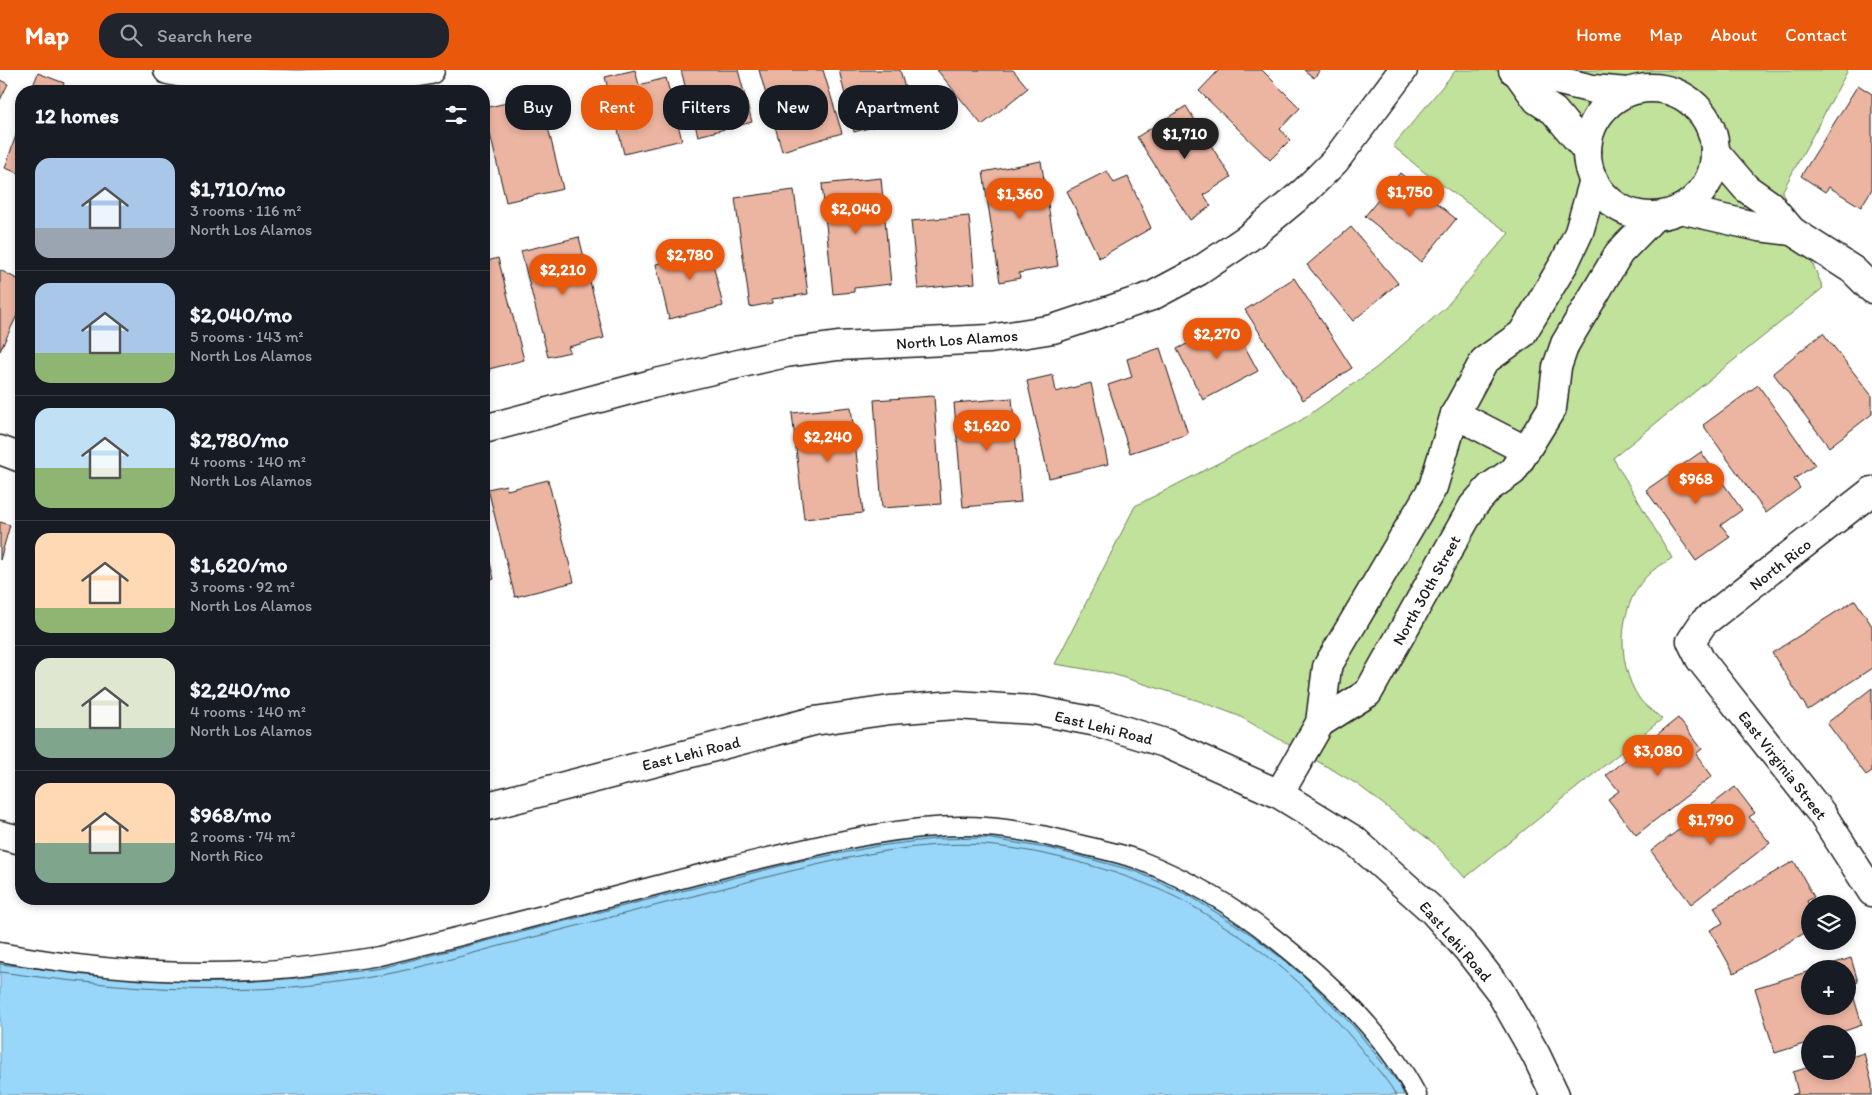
<!DOCTYPE html>
<html lang="en">
<head>
<meta charset="utf-8">
<style>
  :root { --surface:#171b24; --page:#20242c; --text:#f1f3f6; --muted:#9ea1a6; --line:#363941; --accent:#ea580c }
  body { margin:0; font-family:Itim,sans-serif; background:var(--page); color:var(--text); height:100vh; display:flex; flex-direction:column; font-size:19px; white-space:nowrap }
  * { box-sizing:border-box; margin:0 }
  p { font-size:16px; color:var(--muted) }
  .icon { flex:none; width:28px; height:28px; fill:none; stroke:currentColor; stroke-width:2; stroke-linecap:round; stroke-linejoin:round }
  .map { position:relative; flex:1; overflow:hidden }
  .panel { position:absolute; left:15px; top:15px; width:475px; height:820px; display:flex; flex-direction:column; background:var(--surface); border-radius:20px; box-shadow:0 2px 8px #0003 }
  .panel>* { flex:none }
  .guide { position:absolute; left:505px; top:15px; width:475px; height:45px; display:flex; gap:10px }
  .controls { position:absolute; left:1801px; top:825px; display:grid; gap:10px }
  .controls a { display:grid; place-items:center; width:55px; height:55px; border-radius:50%; background:var(--surface); box-shadow:0 2px 8px #0003; font-size:25px }
  .price { position:absolute; translate:-50% -42px; padding:0 11px; border-radius:18px; background:var(--accent); color:#fff; font-size:16px; line-height:32px; filter:drop-shadow(0 1px 2px #0008) }
  .price::after { content:''; position:absolute; left:50%; top:30px; width:15px; height:11px; margin-left:-8px; background:inherit; clip-path:polygon(0 0,100% 0,50% 100%) }
  .price.selected { background:#222; color:#fff }
  ul { padding:0; list-style:none }
  li { display:flex; align-items:center; gap:15px; height:125px; padding:0 20px }
  li+li { border-top:1px solid var(--line) }
  li span { display:grid; place-items:center; flex:none; width:140px; height:100px; border-radius:15px; color:#555 }
  li>.icon { margin-inline-start:auto }
  span .icon { width:60px; height:60px; fill:#fffc; stroke-width:1 }
  li b { font-size:21px }
  h2 { display:flex; justify-content:space-between; align-items:center; height:60px; padding:0 20px; font-size:21px }
  .pill { padding:0 18px; border-radius:20px; background:var(--surface); box-shadow:0 2px 8px #0003; font-size:18px; line-height:45px }
  .pill.selected { background:var(--accent); color:#fff }
  header { display:flex; align-items:center; gap:30px; box-sizing:border-box; height:70px; padding:0 25px; background:var(--accent); color:#fff }
  header strong { font-size:24px }
  nav { display:flex; gap:28px; margin-inline-start:auto; font-size:18px }
  .search { width:350px; height:45px; background:var(--page); display:flex; align-items:center; gap:12px; box-sizing:border-box; padding:0 18px; border-radius:20px; color:var(--muted); font-size:19px }
  .map>svg:first-child { display:block }
</style>
</head>
<body>
<header>
<strong>Map</strong>
<div class="search"><svg class="icon" aria-label="search" viewBox="0 0 24 24"><circle cx="10" cy="10" r="6"/><path d="M15 15l6 6"/></svg>Search here</div>
<nav><a>Home</a><a>Map</a><a>About</a><a>Contact</a></nav>
</header>
<div class="map">
<svg width="1872" height="1025" viewBox="0 0 1872 1025">
  <rect width="100%" height="100%" fill="#fff"/>
  <filter id="ink" filterUnits="userSpaceOnUse"><feTurbulence type="fractalNoise" baseFrequency=".02" numOctaves="2"/><feDisplacementMap in="SourceGraphic" scale="10" xChannelSelector="R" yChannelSelector="G"/><feConvolveMatrix kernelMatrix="1 2 1 2 8 2 1 2 1" color-interpolation-filters="sRGB"/></filter>
  <g filter="url(#ink)">
    <path fill="#c1e29b" stroke="#6e7f5c" d="M1456,0h392l-66,122 41,96 -210,170 59,100c-6,5 -14,8 -20,13 -35,30 -37,91 -13,127 5,8 16,14 23,21l-197,159 -29,-33 -79,-61 -118,-68 -40,-15 -90,-28 -54,-9 80,-158 165,-85 76,-53 69,-60 64,-75 -85,-61 -31,-26z"/>
    <path fill="#98d7f9" stroke="#668ca1" d="M987,756l151,34 172,106 107,129h-1417v-143l87,12 223,3 483,-116z"/>
    <g fill="none" stroke-linecap="round" stroke-linejoin="round">
      <g stroke="#4e6774" stroke-width="1">
        <path d="M0,894l109,13"/>
        <path d="M0,902c127,17 255,28 382,3 42,-8 84,-20 125,-31 83,-21 165,-43 248,-64 72,-18 156,-40 230,-35 60,5 150,29 202,58 15,8 30,19 45,28 53,34 98,78 137,128 9,11 20,23 27,36"/>
        <path d="M1304,906l50,51 45,57 5,11"/>
        <path d="M152,910c77,6 153,-1 229,-12l415,-106 82,-16 56,-7 52,-1 66,11 83,22 55,25 62,39 48,38"/>
      </g>
    </g>
    <g fill="#ecb5a2" stroke="#1c1c1c">
      <path d="M635,0l4,15 27,-7 16,62 -58,14 -19,-77z"/>
      <path d="M681,0h57l14,52 -54,14z"/>
      <path d="M759,0h64l19,63 -60,18z"/>
      <path d="M839,0h61l9,33 -15,3 4,14 -44,12z"/>
      <path d="M937,0h76l15,18 -46,37z"/>
      <path d="M1219,0h43l38,38 -20,21 10,11 -20,20 -71,-69z"/>
      <path d="M1304,0h16l-6,8z"/>
      <path d="M38,3l26,10 -3,8h-30z"/>
      <path d="M0,10l8,4 -8,16z"/>
      <path d="M1858,15l14,9v95l-11,18 -32,-20 -4,5 -24,-16z"/>
      <path d="M507,33l2,12 34,-8 20,82 -57,13 -22,-94z"/>
      <path d="M1186,36l45,71 -27,18 7,11 -21,14 -53,-83z"/>
      <path d="M21,50v54l-16,-6z"/>
      <path d="M1041,91l17,105 -39,7 1,5 -20,4 -17,-110z"/>
      <path d="M1107,101l7,12 14,-6 23,51 -52,30 -32,-67z"/>
      <path d="M1400,103l56,46 -35,43 -56,-46z"/>
      <path d="M881,108l10,106 -37,4v4l-21,2 -11,-110z"/>
      <path d="M794,120l14,104 -36,5v4l-22,4 -15,-109z"/>
      <path d="M969,146l6,67 -57,6 -7,-68z"/>
      <path d="M1351,157l47,56 -45,38 -46,-56z"/>
      <path d="M579,167l25,101 -36,9 2,5 -22,5 -27,-106z"/>
      <path d="M707,169l16,67 -54,13 -13,-55 25,-6 -3,-13z"/>
      <path d="M498,188l26,102 -35,9 1,4 -6,2v-113z"/>
      <path d="M0,200l21,11v26l-21,44z"/>
      <path d="M1294,208l58,90 -49,32 -58,-90z"/>
      <path d="M1231,251l27,50 -55,29 -26,-51z"/>
      <path d="M1823,263l49,63v18l-43,33 -56,-74z"/>
      <path d="M1160,278l28,86 -58,19 -22,-68 24,-8 -5,-18z"/>
      <path d="M1053,305l3,17 35,-9 17,81 -59,14 -22,-97z"/>
      <path d="M1758,315l57,80 -21,14 6,9 -34,25 -63,-88z"/>
      <path d="M934,326l7,108 -59,4 -8,-108z"/>
      <path d="M1012,328l9,104 -58,5 -9,-104z"/>
      <path d="M851,337l12,106 -59,6 -12,-106z"/>
      <path d="M1701,382l41,58 -21,15 9,12 -34,24 -50,-71z"/>
      <path d="M548,410l26,102 -59,15 -27,-108 18,-4 1,5z"/>
      <path d="M0,452l10,3 -10,35z"/>
      <path d="M484,468l10,41 -10,3z"/>
      <path d="M1855,530l17,26v42l-64,42 -36,-57z"/>
      <path d="M1872,618v83l-6,4 -39,-52z"/>
      <path d="M1678,648l24,31 -6,5 16,22 -76,59 -28,-36 11,-8 -13,-16z"/>
      <path d="M1735,717l20,26 -6,4 21,26 -79,61 -40,-53z"/>
      <path d="M1794,791l20,36 -7,4 3,6v23l-76,43 -24,-43 13,-7 -9,-16z"/>
      <path d="M1851,888l7,24 -8,3 12,40 -26,9h-26v8l-35,11 -20,-65 55,-17v35h38v-37h-32z"/>
      <path d="M1864,983l8,31v11h-80l6,-2 -5,-21 17,-5v4h38v-13z"/>
    </g>
    <g fill="none" stroke-linecap="round" stroke-linejoin="round">
      <defs>
        <path id="lane" d="M0,882c81,15 168,23 250,19 44,-2 86,-8 129,-15 118,-28 235,-60 352,-90 77,-18 178,-46 256,-39 31,2 62,9 91,17 20,5 42,9 61,16 49,19 95,46 135,78 54,42 111,96 143,157"/>
        <g id="street">
          <path d="M168,0c86,20 177,18 262,0"/>
          <path d="M1513,0l80,19 34,3"/>
          <path d="M1517,2l20,28 17,11 33,40"/>
          <circle cx="1651" cy="82" r="64"/>
          <path d="M1715,82l31,36 24,17 22,26 61,39 19,19"/>
          <path d="M1680,139l79,18 33,4"/>
          <path d="M1455,344l70,36"/>
          <path d="M484,359l168,-45 134,-31 52,-7 152,-7 63,-10 99,-33 47,-25 49,-33 57,-47 30,-30 68,-91"/>
          <path d="M0,380l21,8"/>
          <path d="M1872,421l-169,132 -12,18 9,18 122,155 50,78"/>
          <path d="M1320,653l48,-30 105,-187 17,-19 23,-16 39,-63 5,-41 8,-23 54,-91 36,-37"/>
          <path d="M1279,724l41,-71 7,-56 106,-180 22,-73 29,-53 38,-27 43,-72 14,-30 15,-52"/>
          <path d="M484,737l330,-86 76,-11 66,-5 78,5 63,12 68,21 114,51 75,46 79,71 35,39 31,40 37,65 19,40"/>
          <path d="M0,765l21,5"/>
        </g>
      </defs>
      <use href="#lane" stroke="#1c1c1c" stroke-width="21"/>
      <use href="#street" stroke="#1c1c1c" stroke-width="31"/>
      <use href="#lane" stroke="#fff" stroke-width="18"/>
      <use href="#street" stroke="#fff" stroke-width="28"/>
    </g>
  </g>
  <g text-anchor="middle" stroke-width="4" stroke-linejoin="round" paint-order="stroke">
    <g font-size="16" fill="#1c1c1c" stroke="#fff">
      <text transform="translate(957 269) rotate(-4)" y="6">North Los Alamos</text>
      <text transform="translate(1780 494) rotate(-38)" y="6">North Rico</text>
      <text transform="translate(1426 520) rotate(-61)" y="6">North 30th Street</text>
      <text transform="translate(1104 657) rotate(14)" y="6">East Lehi Road</text>
      <text transform="translate(691 683) rotate(-14)" y="6">East Lehi Road</text>
      <text transform="translate(1783 695) rotate(52)" y="6">East Virginia Street</text>
      <text transform="translate(1456 871) rotate(49)" y="6">East Lehi Road</text>
    </g>
  </g>
</svg>
<div class="controls">
<a><svg class="icon" aria-label="layers" viewBox="0 0 24 24"><path d="M12 4l9 5-9 5-9-5zM3 14l9 5 9-5"/></svg></a>
<a>+</a>
<a>−</a>
</div>
<b class="price selected" style="left:1185px;top:90px">$1,710</b>
<b class="price" style="left:1410px;top:148px">$1,750</b>
<b class="price" style="left:1020px;top:150px">$1,360</b>
<b class="price" style="left:856px;top:165px">$2,040</b>
<b class="price" style="left:690px;top:211px">$2,780</b>
<b class="price" style="left:563px;top:226px">$2,210</b>
<b class="price" style="left:1217px;top:290px">$2,270</b>
<b class="price" style="left:987px;top:382px">$1,620</b>
<b class="price" style="left:828px;top:393px">$2,240</b>
<b class="price" style="left:1696px;top:435px">$968</b>
<b class="price" style="left:1658px;top:707px">$3,080</b>
<b class="price" style="left:1711px;top:776px">$1,790</b>
<div class="guide">
<a class="pill">Buy</a>
<a class="pill selected">Rent</a>
<a class="pill">Filters</a>
<a class="pill">New</a>
<a class="pill">Apartment</a>
</div>
<section class="panel">
<h2>12 homes<svg class="icon" aria-label="filters" viewBox="0 0 24 24"><path d="M4 7h16M4 17h16"/><circle cx="9" cy="7" r="2"/><circle cx="15" cy="17" r="2"/></svg></h2>
<ul>
<li><span style="background:linear-gradient(#a9c7e8 70%,#9aa5b1 0)"><svg class="icon" aria-label="home" viewBox="0 0 24 24"><path d="M3 11l9-7 9 7M6 9v11h12V9"/></svg></span><div><b>$1,710/mo</b><p>3 rooms · 116 m²</p><p>North Los Alamos</p></div></li>
<li><span style="background:linear-gradient(#a9c7e8 70%,#8fb573 0)"><svg class="icon" aria-label="home" viewBox="0 0 24 24"><path d="M3 11l9-7 9 7M6 9v11h12V9"/></svg></span><div><b>$2,040/mo</b><p>5 rooms · 143 m²</p><p>North Los Alamos</p></div></li>
<li><span style="background:linear-gradient(#bfe0f5 60%,#8fb573 0)"><svg class="icon" aria-label="home" viewBox="0 0 24 24"><path d="M3 11l9-7 9 7M6 9v11h12V9"/></svg></span><div><b>$2,780/mo</b><p>4 rooms · 140 m²</p><p>North Los Alamos</p></div></li>
<li><span style="background:linear-gradient(#ffd9b3 75%,#8fb573 0)"><svg class="icon" aria-label="home" viewBox="0 0 24 24"><path d="M3 11l9-7 9 7M6 9v11h12V9"/></svg></span><div><b>$1,620/mo</b><p>3 rooms · 92 m²</p><p>North Los Alamos</p></div></li>
<li><span style="background:linear-gradient(#dfe7d0 70%,#7fa58c 0)"><svg class="icon" aria-label="home" viewBox="0 0 24 24"><path d="M3 11l9-7 9 7M6 9v11h12V9"/></svg></span><div><b>$2,240/mo</b><p>4 rooms · 140 m²</p><p>North Los Alamos</p></div></li>
<li><span style="background:linear-gradient(#ffd9b3 60%,#7fa58c 0)"><svg class="icon" aria-label="home" viewBox="0 0 24 24"><path d="M3 11l9-7 9 7M6 9v11h12V9"/></svg></span><div><b>$968/mo</b><p>2 rooms · 74 m²</p><p>North Rico</p></div></li>
</ul>
</section>
</div>
</body>
</html>
